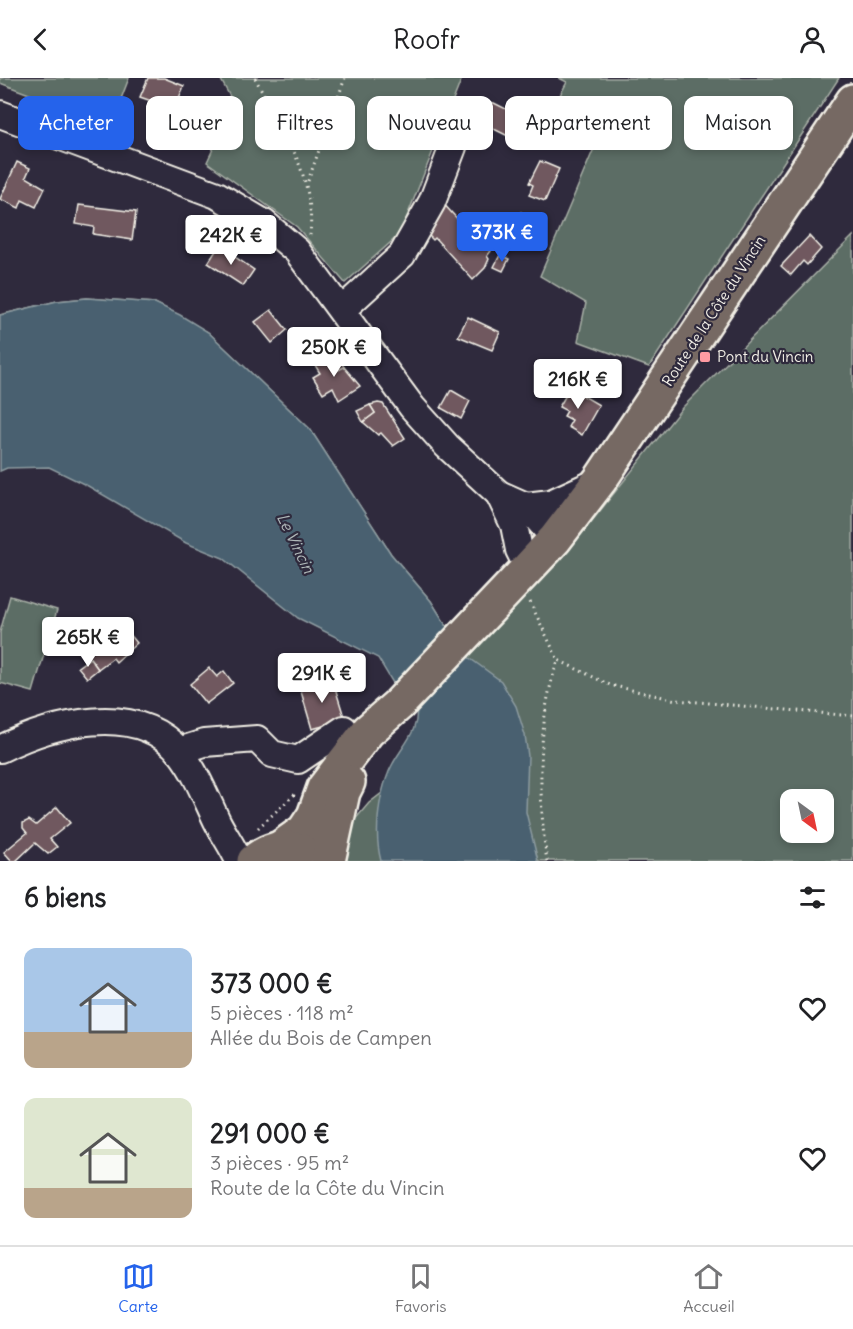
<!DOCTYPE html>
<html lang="fr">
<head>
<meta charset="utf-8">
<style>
  :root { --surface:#fff; --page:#f6f6f6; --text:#202124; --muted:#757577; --line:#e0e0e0; --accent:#2563eb }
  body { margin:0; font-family:Delius,sans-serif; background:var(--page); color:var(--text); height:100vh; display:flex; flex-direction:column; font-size:22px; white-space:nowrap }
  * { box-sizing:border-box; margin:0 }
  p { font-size:20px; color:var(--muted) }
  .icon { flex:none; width:33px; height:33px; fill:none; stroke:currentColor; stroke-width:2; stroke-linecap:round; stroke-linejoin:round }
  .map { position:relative; height:783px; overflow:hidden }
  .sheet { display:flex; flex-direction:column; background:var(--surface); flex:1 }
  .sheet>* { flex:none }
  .top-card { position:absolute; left:18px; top:18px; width:818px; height:54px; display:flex; gap:12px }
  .needle { width:39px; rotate:147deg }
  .tools { position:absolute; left:780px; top:711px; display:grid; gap:12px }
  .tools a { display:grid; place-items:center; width:54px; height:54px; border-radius:12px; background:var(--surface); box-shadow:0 3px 9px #0003; font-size:30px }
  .price { position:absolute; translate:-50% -51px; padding:0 14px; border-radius:6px; background:#fff; color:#222; font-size:20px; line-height:39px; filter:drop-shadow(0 2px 3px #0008) }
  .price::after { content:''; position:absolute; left:50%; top:36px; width:18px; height:14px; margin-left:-9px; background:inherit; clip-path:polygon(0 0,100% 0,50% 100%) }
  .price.selected { background:var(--accent); color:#fff }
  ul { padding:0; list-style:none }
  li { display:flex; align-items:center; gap:18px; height:150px; padding:0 24px }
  li span { display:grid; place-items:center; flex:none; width:168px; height:120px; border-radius:12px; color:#555 }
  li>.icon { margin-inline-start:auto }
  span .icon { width:72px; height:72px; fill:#fffc; stroke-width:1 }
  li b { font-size:26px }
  h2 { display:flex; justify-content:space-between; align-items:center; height:72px; padding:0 24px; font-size:26px }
  .tag { padding:0 21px; border-radius:12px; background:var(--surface); box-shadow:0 3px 9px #0003; font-size:21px; line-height:54px }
  .tag.selected { background:var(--accent); color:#fff }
  header { display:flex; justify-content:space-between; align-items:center; height:78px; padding:0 24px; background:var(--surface); font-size:27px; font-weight:600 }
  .dock { display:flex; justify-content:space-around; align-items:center; height:84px; border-top:2px solid var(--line); background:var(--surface); font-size:16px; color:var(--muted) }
  .dock a { display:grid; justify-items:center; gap:3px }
  .dock .selected { color:var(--accent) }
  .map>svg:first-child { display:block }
</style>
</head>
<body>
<header><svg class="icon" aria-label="back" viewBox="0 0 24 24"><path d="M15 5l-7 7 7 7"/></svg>Roofr<svg class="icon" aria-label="person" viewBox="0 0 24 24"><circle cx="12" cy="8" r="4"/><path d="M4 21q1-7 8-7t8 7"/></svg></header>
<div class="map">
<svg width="853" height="783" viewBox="0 0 853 783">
  <rect width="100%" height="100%" fill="#2f2a3d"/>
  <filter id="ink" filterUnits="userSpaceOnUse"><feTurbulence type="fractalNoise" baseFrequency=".0167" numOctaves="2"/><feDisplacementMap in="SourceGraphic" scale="12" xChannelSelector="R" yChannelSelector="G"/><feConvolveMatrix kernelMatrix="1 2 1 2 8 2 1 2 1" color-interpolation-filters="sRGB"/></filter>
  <g filter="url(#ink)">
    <g fill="#5b6d65" stroke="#a8afa6" stroke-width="1.5" fill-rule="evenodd">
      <path d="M0,0h129l-18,47 -111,-42z"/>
      <path d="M220,0h242l-62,156 -55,49 -48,-56 -90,-65 27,-58z"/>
      <path d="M559,0h280l-190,289 -71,-26 8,-38 -46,-27 55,-130 -52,-19 24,-45z"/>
      <path d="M853,158v625h-315l-5,-17 -95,-124 -41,-65 -397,-340 57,-14 30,-3 68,5 53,29 102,97 81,125 40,47 33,53 96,-93 122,-153zM790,722h34v32h-34z"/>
      <path d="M10,518l47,14 -24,82 -33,-9v-51z"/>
      <path d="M382,715l-3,21 2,47h-35l-4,-26 27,-32z"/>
    </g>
    <path fill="#486170" stroke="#8d9ba0" stroke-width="1.5" d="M87,220l68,5 25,12 28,17 102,97 81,125 40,47 33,53 37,27 15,25 9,29 3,21 -2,56 12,49h-157c-7,-26 -3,-62 7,-87 10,-27 33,-39 28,-70l-20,-16 -18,-30 -80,-40 -75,-60 -37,-15 -98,-57 -39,-19 -42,1 -7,3v-156l57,-14z"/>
    <g fill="#70595f" stroke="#f4f1e8" stroke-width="1.5">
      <path d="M148,0h16l20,8 -12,29 -14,-5 2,-6 -20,-7z"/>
      <path d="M482,24l12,1 24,12 -10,21 -22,-11 -3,6 -12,-7z"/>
      <path d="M516,42l9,5 -4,10 -10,-5z"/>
      <path d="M540,83l19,8 -14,32 -16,-6 4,-10 -4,-2z"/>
      <path d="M17,84l13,6 -4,9 19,11 -9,19 -14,-7 -3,8 -19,-9z"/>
      <path d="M440,122l22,24 -3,4 20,20 5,-4 7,7 -4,5 2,3 -4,9 -12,12 -38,-42 -2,2 -11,-11z"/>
      <path d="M79,127l57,7 -4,28 -39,-6 1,-7 -18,-3z"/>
      <path d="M521,134l13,13 -4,4 6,7 -12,12 -19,-21z"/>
      <path d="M809,158l12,13 -14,16 -4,-4 -12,14 -10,-9z"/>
      <path d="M219,168l35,24 -11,16 -35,-23z"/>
      <path d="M500,177l9,4 -6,12 -9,-4z"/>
      <path d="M271,232l16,20 -15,13 -17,-21z"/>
      <path d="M468,239l32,15 -8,18 -34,-14z"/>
      <path d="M326,277l10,16 8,-4 16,19 -21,14 -6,-13 -10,6 -10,-16 7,-4 -7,-11z"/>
      <path d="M339,281l5,8 -8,4 -4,-7z"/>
      <path d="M570,310l29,17 -17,30 -14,-8 4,-7 -8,-4 3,-5 -8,-4z"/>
      <path d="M451,312l19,11 -9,18 -20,-11z"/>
      <path d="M378,325l5,1 22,34 -12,8 -12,-13 -3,2 -15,-13 12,-9 -5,-8z"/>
      <path d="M370,327l5,8 -12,9 -6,-11z"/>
      <path d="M114,545l11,14 4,-4 8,10 -21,19 -3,-4 -15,11 -8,-11 -4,3 -12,-14 10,-8 3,5z"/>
      <path d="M90,580l8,11 -11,9 -9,-11z"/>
      <path d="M209,590l8,9 7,-6 9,12 -27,21 -16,-20z"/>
      <path d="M332,600l13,42 -33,9 -12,-41z"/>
      <path d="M57,729l13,16 -20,16 7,8 -9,7 -13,-11 -19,18h-4l-8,-9 23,-19 -4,-5v-5l6,-3 7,5z"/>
    </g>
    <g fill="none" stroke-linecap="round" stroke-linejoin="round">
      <defs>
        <g id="minor">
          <path d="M0,36l217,81 47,28 33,28 115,156 35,39 52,48 27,12 29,33"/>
          <path d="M342,232l60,-55 30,-53 21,-55"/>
          <path d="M499,416l15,31 5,25 9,18"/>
          <path d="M526,428l25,-3 46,-21"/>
          <path d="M0,671c51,-25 135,-49 180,3 16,20 26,46 37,69 7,14 16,26 22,40"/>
          <path d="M179,673l25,-8 53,-4 15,15 26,6 46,-31"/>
        </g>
        <g id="major">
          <path d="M280,770l24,-17 10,-15 10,-28 44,-57 31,-27 129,-136 27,-29 45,-59 253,-379"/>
          <path d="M254,783c13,-11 29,-16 46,-11"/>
          <path d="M328,783l15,-69 5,-10"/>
        </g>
      </defs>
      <use href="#minor" stroke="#f4f1e8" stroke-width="30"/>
      <use href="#major" stroke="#f4f1e8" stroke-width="38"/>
      <g stroke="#f4f1e8" stroke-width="3" stroke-dasharray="1.5 4.5" stroke-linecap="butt">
        <path d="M255,0c26,48 61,99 55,157"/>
        <path d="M308,103l37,-103"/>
        <path d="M530,524l28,58 52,25 66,15 177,16"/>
        <path d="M258,750l37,-34"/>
        <path d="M547,783c-9,-62 -10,-142 11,-201"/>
      </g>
      <use href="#minor" stroke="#2f2a3d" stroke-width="26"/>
      <use href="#major" stroke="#766964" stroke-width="33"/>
    </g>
  </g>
  <rect fill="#ff9aa2" stroke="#2f2a3d" stroke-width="2" x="699" y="273" width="12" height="12" rx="3"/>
  <g text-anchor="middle" stroke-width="4.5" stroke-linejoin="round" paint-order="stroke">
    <g font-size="15" fill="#f4f1e8" stroke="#2f2a3d">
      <text transform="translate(714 233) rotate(-57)" y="5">Route de la Côte du Vincin</text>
    </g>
    <g font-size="15" fill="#f4f1e8" stroke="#2f2a3d" text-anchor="start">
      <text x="717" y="284">Pont du Vincin</text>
    </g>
    <g font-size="16" font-style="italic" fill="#afb7b8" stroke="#2f2a3d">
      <text transform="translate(296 465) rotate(64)" y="6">Le Vincin</text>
    </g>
  </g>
</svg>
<div class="tools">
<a><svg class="needle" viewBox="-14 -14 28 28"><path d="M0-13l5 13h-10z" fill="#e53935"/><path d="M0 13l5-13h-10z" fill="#757577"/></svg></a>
</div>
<b class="price selected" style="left:502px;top:185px">373K €</b>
<b class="price" style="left:231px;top:188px">242K €</b>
<b class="price" style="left:334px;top:300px">250K €</b>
<b class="price" style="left:578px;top:332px">216K €</b>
<b class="price" style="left:88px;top:590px">265K €</b>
<b class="price" style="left:322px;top:626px">291K €</b>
<div class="top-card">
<a class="tag selected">Acheter</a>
<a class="tag">Louer</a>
<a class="tag">Filtres</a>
<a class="tag">Nouveau</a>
<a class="tag">Appartement</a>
<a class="tag">Maison</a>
</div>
</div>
<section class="sheet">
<h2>6 biens<svg class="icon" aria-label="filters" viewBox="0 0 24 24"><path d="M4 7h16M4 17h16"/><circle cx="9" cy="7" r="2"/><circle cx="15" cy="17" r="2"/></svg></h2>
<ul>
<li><span style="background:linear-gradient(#a9c7e8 70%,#b9a48a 0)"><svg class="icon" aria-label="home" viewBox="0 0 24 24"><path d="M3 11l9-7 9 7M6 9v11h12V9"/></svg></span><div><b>373 000 €</b><p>5 pièces · 118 m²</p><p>Allée du Bois de Campen</p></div><svg class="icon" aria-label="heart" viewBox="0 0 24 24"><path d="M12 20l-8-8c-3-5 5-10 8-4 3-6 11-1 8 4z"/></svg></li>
<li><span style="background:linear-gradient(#dfe7d0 75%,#b9a48a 0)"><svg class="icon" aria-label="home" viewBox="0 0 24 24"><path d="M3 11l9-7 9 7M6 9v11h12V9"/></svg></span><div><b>291 000 €</b><p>3 pièces · 95 m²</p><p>Route de la Côte du Vincin</p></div><svg class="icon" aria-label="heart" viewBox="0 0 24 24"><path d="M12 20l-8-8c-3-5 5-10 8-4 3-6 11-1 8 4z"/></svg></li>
</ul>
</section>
<nav class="dock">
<a class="selected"><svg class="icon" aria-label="map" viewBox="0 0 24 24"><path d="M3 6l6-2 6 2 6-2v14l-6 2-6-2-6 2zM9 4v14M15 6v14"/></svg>Carte</a>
<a><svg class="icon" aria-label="saved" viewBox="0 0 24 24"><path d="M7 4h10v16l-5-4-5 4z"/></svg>Favoris</a>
<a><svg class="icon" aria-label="home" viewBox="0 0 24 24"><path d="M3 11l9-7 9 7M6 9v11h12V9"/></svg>Accueil</a>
</nav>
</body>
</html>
